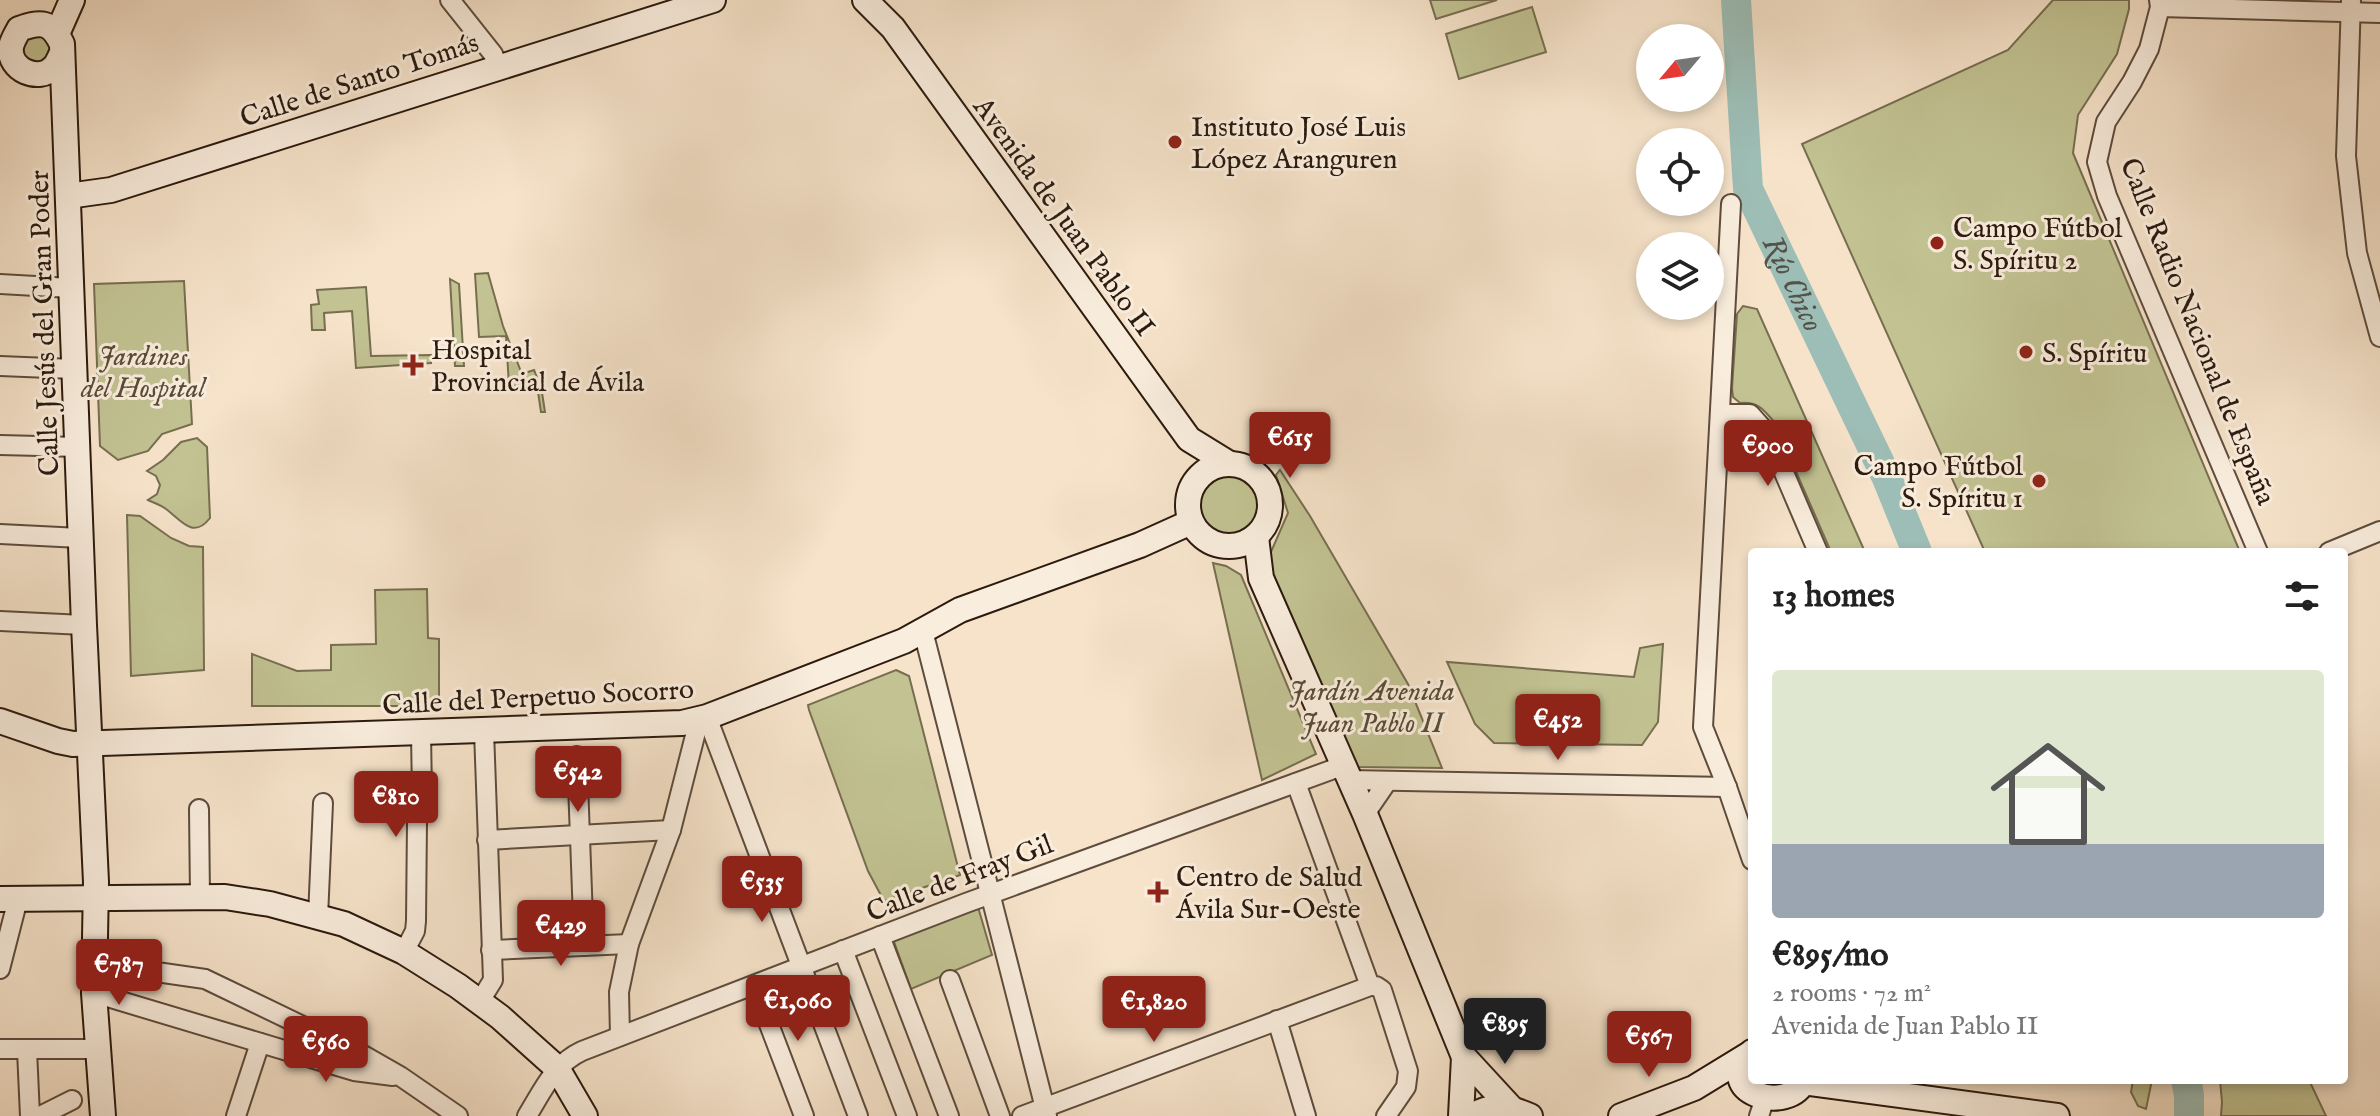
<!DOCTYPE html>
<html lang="en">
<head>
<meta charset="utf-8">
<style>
  :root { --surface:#fff; --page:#f6f6f6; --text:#222; --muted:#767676; --accent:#8f2418 }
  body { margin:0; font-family:"IM FELL English",serif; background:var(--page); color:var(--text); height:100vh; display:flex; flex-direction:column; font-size:30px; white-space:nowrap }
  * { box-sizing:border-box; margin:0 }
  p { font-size:26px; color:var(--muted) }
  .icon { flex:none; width:44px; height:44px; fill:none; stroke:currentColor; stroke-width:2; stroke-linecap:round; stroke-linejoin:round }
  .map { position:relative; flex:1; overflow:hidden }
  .side { position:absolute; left:1748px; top:548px; width:600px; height:536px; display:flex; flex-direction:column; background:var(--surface); border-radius:8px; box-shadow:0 4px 12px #0003 }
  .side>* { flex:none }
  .needle { width:52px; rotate:241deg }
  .buttons { position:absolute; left:1636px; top:24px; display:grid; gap:16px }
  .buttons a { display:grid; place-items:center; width:88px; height:88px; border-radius:50%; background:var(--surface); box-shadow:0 4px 12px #0003; font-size:40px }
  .price { position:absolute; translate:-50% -68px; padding:0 18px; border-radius:8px; background:var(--accent); color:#fff; font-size:26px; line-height:52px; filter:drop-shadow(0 2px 4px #0008) }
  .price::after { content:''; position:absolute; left:50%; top:48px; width:24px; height:18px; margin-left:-12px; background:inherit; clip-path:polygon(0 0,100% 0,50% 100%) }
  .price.selected { background:#222; color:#fff }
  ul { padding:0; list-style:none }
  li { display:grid; align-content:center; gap:16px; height:424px; padding:0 24px }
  li span { display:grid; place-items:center; height:248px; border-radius:8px; color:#555 }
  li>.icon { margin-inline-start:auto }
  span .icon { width:144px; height:144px; fill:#fffc; stroke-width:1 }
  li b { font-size:34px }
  h2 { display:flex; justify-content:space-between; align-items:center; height:96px; padding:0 24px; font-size:34px }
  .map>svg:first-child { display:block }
</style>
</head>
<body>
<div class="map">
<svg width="2380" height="1116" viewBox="0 0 2380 1116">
  <rect width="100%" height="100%" fill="#f6e3ca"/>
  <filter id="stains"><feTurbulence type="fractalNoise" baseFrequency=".0025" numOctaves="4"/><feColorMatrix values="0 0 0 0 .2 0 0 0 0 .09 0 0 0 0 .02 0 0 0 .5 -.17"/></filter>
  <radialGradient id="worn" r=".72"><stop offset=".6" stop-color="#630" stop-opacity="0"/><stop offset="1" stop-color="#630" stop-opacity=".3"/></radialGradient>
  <g fill="#c2c292" stroke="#776e50" stroke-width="2">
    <path d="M1430,0h67l-61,19z"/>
    <path d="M2053,0h76v9l-12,45 -39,61 -5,38 167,399h-255l-183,-408 206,-94z"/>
    <path d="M1532,7l14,45 -87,27 -13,-45z"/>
    <circle cx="37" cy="49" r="14"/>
    <path d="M488,273l15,53 19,48 12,-4 7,16 4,26h-4l-4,-27 -28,1 -3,-50 -27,1 -4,-63z"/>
    <path d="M450,279l9,5 5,82h-9z"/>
    <path d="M184,281l8,143 -30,10 -14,17 -30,9 -18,-14 -6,-162z"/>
    <path d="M366,287l5,69 60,-1v8l-75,5 -4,-57 -28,2 1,17h-13l-1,-25 8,-1 -2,-14z"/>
    <path d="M1743,306l14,3 108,243h-34l-56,-129c-11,-13 -17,-22 -35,-20l-7,-6 -1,-9 5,-74z"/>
    <path d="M197,438l10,9 3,71c-17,22 -29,2 -44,-9 -5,-4 -12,-6 -18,-9l9,-6 3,-9 -4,-9 -9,-5 16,-11 18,-18z"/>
    <path d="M1280,470l30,46 98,168 34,84 -87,-1 -88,-206 21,-48 -12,-38z"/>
    <circle cx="1230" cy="505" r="30"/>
    <path d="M127,515l13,1 31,22 18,8 14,1 1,123 -73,6z"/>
    <path d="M1213,563l13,3 15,9 75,179 -54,26z"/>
    <path d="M427,589l1,49 11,1v67h-187v-52l45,17 34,-1v-25l45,-1 -1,-54z"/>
    <path d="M1663,644l-5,78 -16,23 -148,-2 -19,-19 -28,-62 187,15 6,-29z"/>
    <path d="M896,670l13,6 51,199 -76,26 -16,-30 -59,-161 -1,-5z"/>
    <path d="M978,907l14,48 -81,34 -18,-50z"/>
    <path d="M2133,1080h19l-6,29 -8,-3 -7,-14z"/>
    <path d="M2220,1080h89l17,36h-105l1,-14z"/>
  </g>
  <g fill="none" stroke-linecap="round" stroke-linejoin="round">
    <g stroke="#9dbeb6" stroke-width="30">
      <path id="s1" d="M1736,0l12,189 139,289 30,74"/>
      <path d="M2186,1080l3,15v21"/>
    </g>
    <defs>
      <g id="street">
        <path d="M450,0l43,54 5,12"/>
        <path d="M2159,0l1,7 -11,42 -17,33 -26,40 -9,40 10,34 151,356"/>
        <path d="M2351,0l-5,156 11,97 23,84"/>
        <path d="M2160,7l220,6"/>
        <path d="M1731,204l-28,523 24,60 25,73"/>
        <path d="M0,284l71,4"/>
        <path d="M0,366l74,3"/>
        <path d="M1722,414h28l17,19 51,119"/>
        <path d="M0,445l78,2"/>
        <path d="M0,534l80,4"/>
        <path d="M2329,552l51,-21"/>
        <path d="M0,621l84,4"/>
        <path d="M923,631l124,485"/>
        <path d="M707,717l151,399"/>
        <path d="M577,756l7,190"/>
        <path d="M1349,780l378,7"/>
        <path d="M1296,783l74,203h6l6,4 26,81 -2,16 -20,29"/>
        <path d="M199,809l1,88"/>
        <path d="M1365,814l22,-32"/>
        <path d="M487,840l184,-10"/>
        <path d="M318,917l5,-114"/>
        <path d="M880,936l69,180"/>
        <path d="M491,950l138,-6"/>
        <path d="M843,950l64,166"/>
        <path d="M404,952l11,-21 1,-10 1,-100 5,-26 -1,-62"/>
        <path d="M94,963l111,16 160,77 35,20 58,40"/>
        <path d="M0,969l18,-70"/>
        <path d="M950,980l50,136"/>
        <path d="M754,985l50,131"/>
        <path d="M94,993l260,78 39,5"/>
        <path d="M480,1001l13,-21 -9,-249"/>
        <path d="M1277,1020l29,96"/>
        <path d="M620,1036l-1,-44 10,-48 42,-114 28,-110"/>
        <path d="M0,1049h99"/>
        <path d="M27,1050l3,66"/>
        <path d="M40,1116l32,-16"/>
        <path d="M236,1116l24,-73"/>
        <path d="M527,1116c16,-26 27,-52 55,-65l384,-148 376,-137"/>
        <path d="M1022,1116l348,-130"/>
        <path d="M1759,1116l3,-9"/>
      </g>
      <g id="secondary">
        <path d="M865,0l28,28 296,411 39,24"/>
        <path d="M57,34l15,-34"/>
        <path d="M61,55c-2,4 -4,9 -7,12 -15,16 -46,3 -43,-20 1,-6 5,-12 8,-18 22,-8 32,-8 43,15l22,581 12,257 -2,111 9,123"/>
        <path d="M68,196l43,-6 602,-190"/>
        <circle cx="1229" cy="505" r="41"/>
        <path d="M1256,537l5,41 104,236 99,243 47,51"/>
        <path d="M0,721l58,20 15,3 609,-21 25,-6 197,-76 56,-31 180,-65 51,-23"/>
        <path d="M0,899l225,-2 45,7 74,20 60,28 54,34 42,31 57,51 28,48"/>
        <path d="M1752,1052c-42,40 38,64 52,28"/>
        <path d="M1803,1082l254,34"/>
        <path d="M1461,1116l3,-59"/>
        <path d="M1472,1116c21,-13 37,-9 58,0"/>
        <path d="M1621,1116l73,-28 54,-33"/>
      </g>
    </defs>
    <use href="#street" stroke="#5e4c3d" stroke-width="22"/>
    <use href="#secondary" stroke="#2c1a0e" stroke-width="28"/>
    <use href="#street" stroke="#f9eddd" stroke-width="18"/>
    <use href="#secondary" stroke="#f9eddd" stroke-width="24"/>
  </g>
  <g fill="#8f2418" stroke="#f9eddd" stroke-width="3">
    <circle cx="1175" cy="142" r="8"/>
    <circle cx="1937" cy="243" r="8"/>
    <circle cx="2026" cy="352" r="8"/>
    <path d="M409 353h8v8h8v8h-8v8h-8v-8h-8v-8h8z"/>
    <circle cx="2039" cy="481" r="8"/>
    <path d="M1154 880h8v8h8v8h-8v8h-8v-8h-8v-8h8z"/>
  </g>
  <g text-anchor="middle" stroke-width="6" stroke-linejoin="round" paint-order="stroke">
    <g font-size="28" fill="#2c1a0e" stroke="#f9eddd">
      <text transform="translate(359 79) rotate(-18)" y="10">Calle de Santo Tomás</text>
      <text transform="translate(1065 216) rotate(54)" y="10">Avenida de Juan Pablo II</text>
      <text transform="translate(43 323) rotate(-92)" y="10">Calle Jesús del Gran Poder</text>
      <text transform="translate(2199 331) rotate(68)" y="10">Calle Radio Nacional de España</text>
      <text transform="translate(538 696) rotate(-3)" y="10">Calle del Perpetuo Socorro</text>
      <text transform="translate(959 877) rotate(-21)" y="10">Calle de Fray Gil</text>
    </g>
    <g font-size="28" fill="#2c1a0e" stroke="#f9eddd" text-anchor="start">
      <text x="1191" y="136">Instituto José Luis<tspan x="1191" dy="32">López Aranguren</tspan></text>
      <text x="1953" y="237">Campo Fútbol<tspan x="1953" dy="32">S. Spíritu 2</tspan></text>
      <text x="431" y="359">Hospital<tspan x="431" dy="32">Provincial de Ávila</tspan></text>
      <text x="2042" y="362">S. Spíritu</text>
      <text x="2023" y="475" text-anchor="end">Campo Fútbol<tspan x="2023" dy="32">S. Spíritu 1</tspan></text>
      <text x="1176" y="886">Centro de Salud<tspan x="1176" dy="32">Ávila Sur-Oeste</tspan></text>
    </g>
    <g font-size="28" font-style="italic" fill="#594c36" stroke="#f9eddd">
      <text x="143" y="365">Jardines<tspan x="143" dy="32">del Hospital</tspan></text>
      <text x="1372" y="700">Jardín Avenida<tspan x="1372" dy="32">Juan Pablo II</tspan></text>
    </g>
    <g font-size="30" font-style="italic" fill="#545349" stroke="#f9eddd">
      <text dy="10" stroke="none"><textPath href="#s1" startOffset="294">Río Chico</textPath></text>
    </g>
  </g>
  <rect width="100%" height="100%" filter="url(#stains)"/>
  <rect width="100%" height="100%" fill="url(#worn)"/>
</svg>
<div class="buttons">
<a><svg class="needle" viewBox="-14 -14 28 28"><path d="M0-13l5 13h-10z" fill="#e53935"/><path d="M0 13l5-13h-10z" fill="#767676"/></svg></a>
<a><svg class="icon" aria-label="locate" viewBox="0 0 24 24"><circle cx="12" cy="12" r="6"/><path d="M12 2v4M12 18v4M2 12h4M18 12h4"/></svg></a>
<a><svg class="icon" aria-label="layers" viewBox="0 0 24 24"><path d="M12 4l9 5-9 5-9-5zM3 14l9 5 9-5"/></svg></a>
</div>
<b class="price" style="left:1290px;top:480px">€615</b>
<b class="price" style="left:1768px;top:488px">€900</b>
<b class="price" style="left:1558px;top:762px">€452</b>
<b class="price" style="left:578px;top:814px">€542</b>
<b class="price" style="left:396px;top:839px">€810</b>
<b class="price" style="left:762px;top:924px">€535</b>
<b class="price" style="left:561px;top:968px">€429</b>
<b class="price" style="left:119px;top:1007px">€787</b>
<b class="price" style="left:798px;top:1043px">€1,060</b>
<b class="price" style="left:1154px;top:1044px">€1,820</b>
<b class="price selected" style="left:1505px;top:1066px">€895</b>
<b class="price" style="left:1649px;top:1079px">€567</b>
<b class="price" style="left:326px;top:1084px">€560</b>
<section class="side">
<h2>13 homes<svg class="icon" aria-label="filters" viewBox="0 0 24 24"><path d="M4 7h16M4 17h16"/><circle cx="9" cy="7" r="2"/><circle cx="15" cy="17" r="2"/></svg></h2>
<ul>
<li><span style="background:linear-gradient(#dfe7d0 70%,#9aa5b1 0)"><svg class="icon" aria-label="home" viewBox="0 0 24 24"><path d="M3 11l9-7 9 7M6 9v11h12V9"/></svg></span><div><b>€895/mo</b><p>2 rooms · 72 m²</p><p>Avenida de Juan Pablo II</p></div></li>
</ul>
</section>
</div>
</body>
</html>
